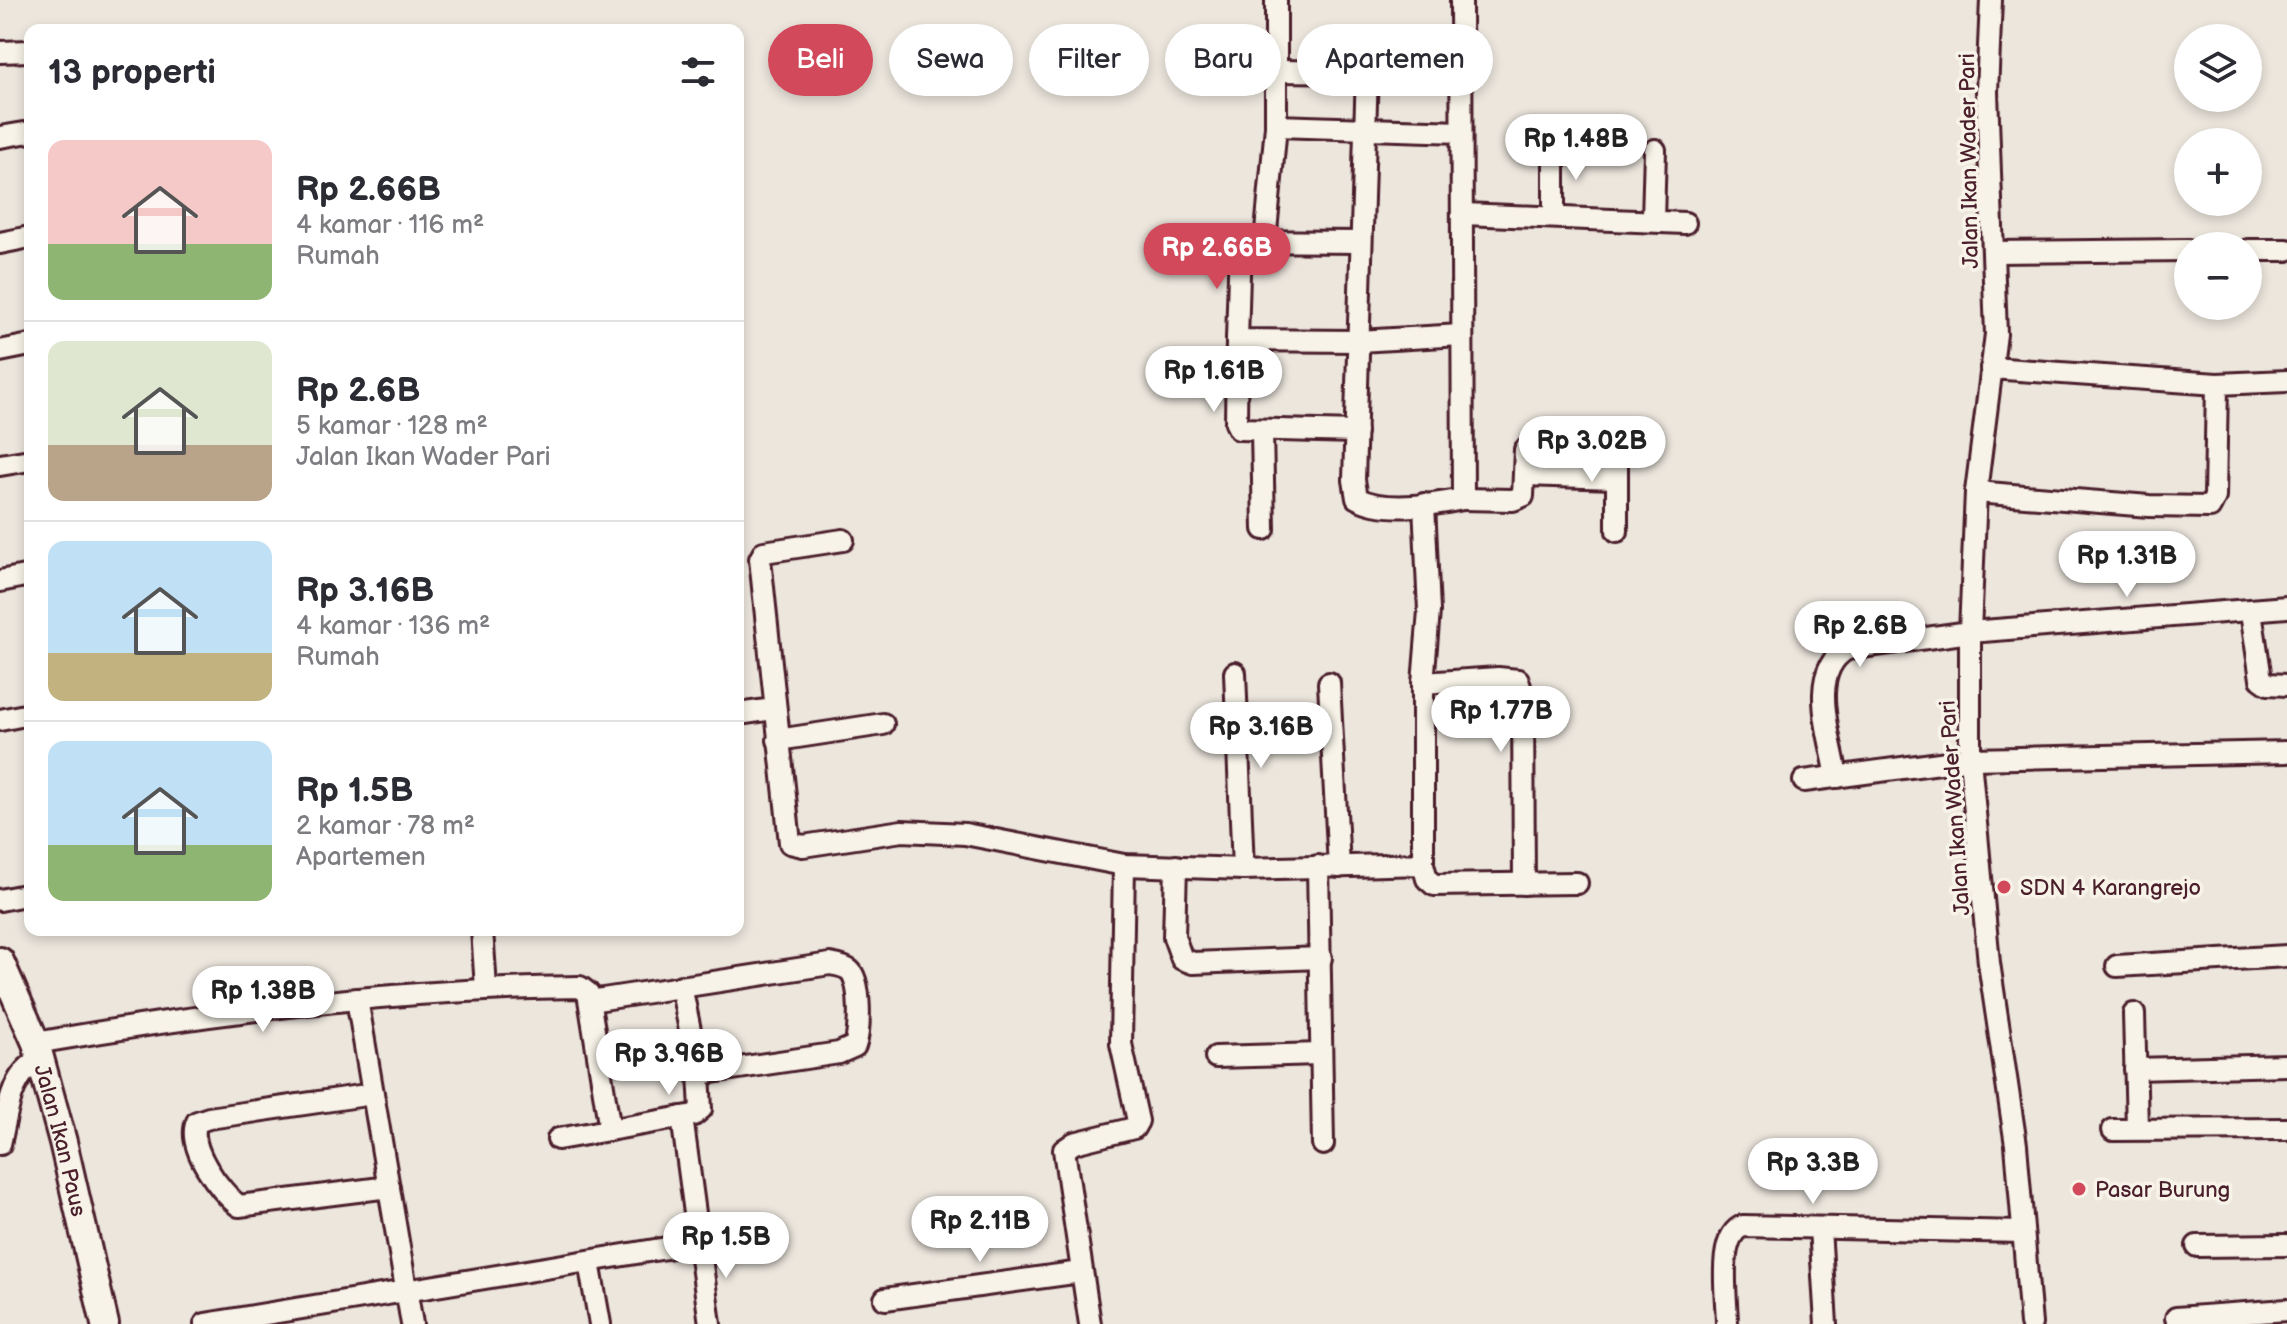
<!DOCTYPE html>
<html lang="id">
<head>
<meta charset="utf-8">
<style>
  :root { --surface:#fff; --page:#f2f2f3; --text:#2b2b33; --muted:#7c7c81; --line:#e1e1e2; --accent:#d1495b }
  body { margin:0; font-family:"Balsamiq Sans",sans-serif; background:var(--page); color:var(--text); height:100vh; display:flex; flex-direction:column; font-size:30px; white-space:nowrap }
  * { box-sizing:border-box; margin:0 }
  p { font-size:26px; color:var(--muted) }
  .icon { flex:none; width:44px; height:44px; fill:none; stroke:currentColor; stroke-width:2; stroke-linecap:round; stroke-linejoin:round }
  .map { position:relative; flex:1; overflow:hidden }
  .drawer { position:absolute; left:24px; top:24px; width:720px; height:912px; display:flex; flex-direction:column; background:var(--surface); border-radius:16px; box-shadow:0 4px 12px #0003 }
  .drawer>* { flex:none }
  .hud { position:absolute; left:768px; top:24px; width:760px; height:72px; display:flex; gap:16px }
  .controls { position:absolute; left:2174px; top:24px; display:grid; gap:16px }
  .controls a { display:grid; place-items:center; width:88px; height:88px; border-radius:50%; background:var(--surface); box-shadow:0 4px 12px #0003; font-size:40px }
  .price { position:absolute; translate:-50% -68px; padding:0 18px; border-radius:28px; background:#fff; color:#222; font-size:26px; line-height:52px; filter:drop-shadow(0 2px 4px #0008) }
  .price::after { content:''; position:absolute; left:50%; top:48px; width:24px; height:18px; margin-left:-12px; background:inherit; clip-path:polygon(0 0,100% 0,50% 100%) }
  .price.active { background:var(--accent); color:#fff }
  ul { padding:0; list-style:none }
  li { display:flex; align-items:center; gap:24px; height:200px; padding:0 24px }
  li+li { border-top:2px solid var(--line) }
  li span { display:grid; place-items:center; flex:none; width:224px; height:160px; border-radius:16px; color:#555 }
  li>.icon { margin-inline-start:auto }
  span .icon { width:96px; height:96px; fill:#fffc; stroke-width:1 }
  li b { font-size:34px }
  h2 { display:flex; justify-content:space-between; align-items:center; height:96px; padding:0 24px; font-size:34px }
  .tag { padding:0 28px; border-radius:36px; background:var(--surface); box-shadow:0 4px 12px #0003; font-size:28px; line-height:72px }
  .tag.active { background:var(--accent); color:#fff }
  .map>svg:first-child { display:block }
</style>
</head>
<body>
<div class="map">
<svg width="2287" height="1324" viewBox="0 0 2287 1324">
  <rect width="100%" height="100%" fill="#ece6dd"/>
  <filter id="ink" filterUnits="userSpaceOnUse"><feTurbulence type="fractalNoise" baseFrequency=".0125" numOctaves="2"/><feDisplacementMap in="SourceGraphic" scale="16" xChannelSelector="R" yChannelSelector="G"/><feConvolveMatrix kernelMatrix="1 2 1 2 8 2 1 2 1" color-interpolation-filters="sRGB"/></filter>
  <g filter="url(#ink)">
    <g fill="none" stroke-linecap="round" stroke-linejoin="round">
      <defs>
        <g id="minor">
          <path d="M1991,0l-4,92 9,242 -20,158 -6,140v127l19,204 27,182 15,179"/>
          <path d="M0,52l30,-1"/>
          <path d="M1274,71l185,2"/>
          <path d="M1367,71l-13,409 3,18c27,15 76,7 106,1l-2,-499"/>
          <path d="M1276,126l185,6"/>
          <path d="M0,137l30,-5"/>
          <path d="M1464,214l221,9"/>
          <path d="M1554,216v-69"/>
          <path d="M1653,220l2,-70"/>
          <path d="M1265,242l11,-116v-126"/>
          <path d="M1361,242l-121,-1 -3,99 122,1 102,-6"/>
          <path d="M0,243l30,-6"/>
          <path d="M2248,250h39"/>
          <path d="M1994,252l194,-2"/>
          <path d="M1237,340l-1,83 3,6 117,3"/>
          <path d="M0,351l30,-6"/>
          <path d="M1991,368l226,16 70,-3"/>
          <path d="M1262,431l2,98"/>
          <path d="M0,465l30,-5"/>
          <path d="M1525,475l89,3"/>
          <path d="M1976,492l173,14 61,1 5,-10 2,-113"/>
          <path d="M1463,499l50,1 10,-4 2,-46"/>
          <path d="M1617,531v-94"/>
          <path d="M843,540l-79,12 -4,7 30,284 13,3 99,-15 63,3 159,31 119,4 180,-5v-181l6,-72 -5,-107"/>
          <path d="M0,581l30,-6"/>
          <path d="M2251,612l10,67 7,5 19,1"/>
          <path d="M1235,673l8,196"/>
          <path d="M1329,683l10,184"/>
          <path d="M1423,683l75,-5 20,2 5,17 1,187"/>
          <path d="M738,714l36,-5"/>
          <path d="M0,720l30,-6"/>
          <path d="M778,740l105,-16"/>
          <path d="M1837,777c-6,-39 -31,-105 10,-128l123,-17 317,-25"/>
          <path d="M1804,781l166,-22 317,-7"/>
          <path d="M1423,864l4,15 7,6 143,-2"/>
          <path d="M1176,866l-2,71 8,22 11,4 128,-5"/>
          <path d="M1318,866l5,278"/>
          <path d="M0,900l30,-6"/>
          <path d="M482,930l4,58"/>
          <path d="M2117,966l170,-10"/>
          <path d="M357,999l55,325"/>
          <path d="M590,1001l240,-37c6,1 14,2 19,6 13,10 11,62 6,76l-16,7 -140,21"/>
          <path d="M2134,1014l3,114"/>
          <path d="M36,1043c176,-31 365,-54 544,-56l8,6 22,137"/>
          <path d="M1216,1057l104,-3"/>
          <path d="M2135,1069l152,-4"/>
          <path d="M373,1094l-164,24 -12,4c-11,24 23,70 42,84l150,-19"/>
          <path d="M682,1117l28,207"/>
          <path d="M2113,1130l174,-1"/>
          <path d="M558,1139l136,-24 7,-6 -2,-35 -18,-88"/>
          <path d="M0,1144c8,-32 9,-68 40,-85"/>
          <path d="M1820,1228l6,96"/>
          <path d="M2197,1246l90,-1"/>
          <path d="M589,1262l11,62"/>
          <path d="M885,1299l196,-27"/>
          <path d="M2176,1318l111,-8"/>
          <path d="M205,1324l492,-81"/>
          <path d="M1090,1324l-26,-174 10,-7 60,-15 4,-7 -17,-77 3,-179"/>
          <path d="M1727,1324c0,-26 -11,-88 16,-98l280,6"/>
        </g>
        <g id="major">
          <path id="s1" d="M0,961l36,82 27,99 42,182"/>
        </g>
      </defs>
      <use href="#minor" stroke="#4a1f2b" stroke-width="26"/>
      <use href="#major" stroke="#4a1f2b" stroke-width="32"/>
      <use href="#minor" stroke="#f7f3e8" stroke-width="20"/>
      <use href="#major" stroke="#f7f3e8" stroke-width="26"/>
    </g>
  </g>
  <g fill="#d1495b" stroke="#f7f3e8" stroke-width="3">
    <circle cx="2004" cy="887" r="8"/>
    <circle cx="2079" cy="1189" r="8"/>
  </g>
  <g text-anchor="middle" stroke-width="7" stroke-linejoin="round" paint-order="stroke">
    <g font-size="22" fill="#4a1f2b" stroke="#f7f3e8">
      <text transform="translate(1968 161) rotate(-91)" y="8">Jalan Ikan Wader Pari</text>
      <text transform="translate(1954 808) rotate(-94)" y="8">Jalan Ikan Wader Pari</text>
      <text dy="8" stroke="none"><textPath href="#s1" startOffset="190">Jalan Ikan Paus</textPath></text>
    </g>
    <g font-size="22" fill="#4a1f2b" stroke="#f7f3e8" text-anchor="start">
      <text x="2020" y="895">SDN 4 Karangrejo</text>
      <text x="2095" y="1197">Pasar Burung</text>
    </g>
  </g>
</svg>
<div class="controls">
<a><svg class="icon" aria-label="layers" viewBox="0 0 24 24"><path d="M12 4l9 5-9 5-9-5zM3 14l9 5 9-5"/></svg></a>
<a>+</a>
<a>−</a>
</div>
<b class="price" style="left:1576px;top:182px">Rp 1.48B</b>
<b class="price active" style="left:1217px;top:291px">Rp 2.66B</b>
<b class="price" style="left:1214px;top:414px">Rp 1.61B</b>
<b class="price" style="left:1592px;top:484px">Rp 3.02B</b>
<b class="price" style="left:2127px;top:599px">Rp 1.31B</b>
<b class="price" style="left:1860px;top:669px">Rp 2.6B</b>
<b class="price" style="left:1501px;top:754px">Rp 1.77B</b>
<b class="price" style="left:1261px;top:770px">Rp 3.16B</b>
<b class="price" style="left:263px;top:1034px">Rp 1.38B</b>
<b class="price" style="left:669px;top:1097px">Rp 3.96B</b>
<b class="price" style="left:1813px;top:1206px">Rp 3.3B</b>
<b class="price" style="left:980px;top:1264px">Rp 2.11B</b>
<b class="price" style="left:726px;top:1280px">Rp 1.5B</b>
<div class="hud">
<a class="tag active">Beli</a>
<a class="tag">Sewa</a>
<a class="tag">Filter</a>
<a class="tag">Baru</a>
<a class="tag">Apartemen</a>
</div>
<section class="drawer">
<h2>13 properti<svg class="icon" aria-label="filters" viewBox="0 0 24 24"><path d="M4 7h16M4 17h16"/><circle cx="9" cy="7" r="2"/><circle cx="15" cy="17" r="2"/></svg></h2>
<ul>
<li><span style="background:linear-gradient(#f6c9c9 65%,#8fb573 0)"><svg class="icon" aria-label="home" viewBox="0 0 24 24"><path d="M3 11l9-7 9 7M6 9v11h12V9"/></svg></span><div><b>Rp 2.66B</b><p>4 kamar · 116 m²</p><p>Rumah</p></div></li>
<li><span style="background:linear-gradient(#dfe7d0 65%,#b9a48a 0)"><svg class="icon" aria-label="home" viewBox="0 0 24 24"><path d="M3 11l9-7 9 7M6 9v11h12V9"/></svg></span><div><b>Rp 2.6B</b><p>5 kamar · 128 m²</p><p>Jalan Ikan Wader Pari</p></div></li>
<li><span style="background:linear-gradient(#bfe0f5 70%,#c2b280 0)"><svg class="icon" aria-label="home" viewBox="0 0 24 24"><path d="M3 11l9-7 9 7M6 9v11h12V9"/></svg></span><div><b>Rp 3.16B</b><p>4 kamar · 136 m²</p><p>Rumah</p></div></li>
<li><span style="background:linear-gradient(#bfe0f5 65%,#8fb573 0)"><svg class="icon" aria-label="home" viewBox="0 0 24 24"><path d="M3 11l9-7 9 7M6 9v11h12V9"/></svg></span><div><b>Rp 1.5B</b><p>2 kamar · 78 m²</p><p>Apartemen</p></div></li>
</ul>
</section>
</div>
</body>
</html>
